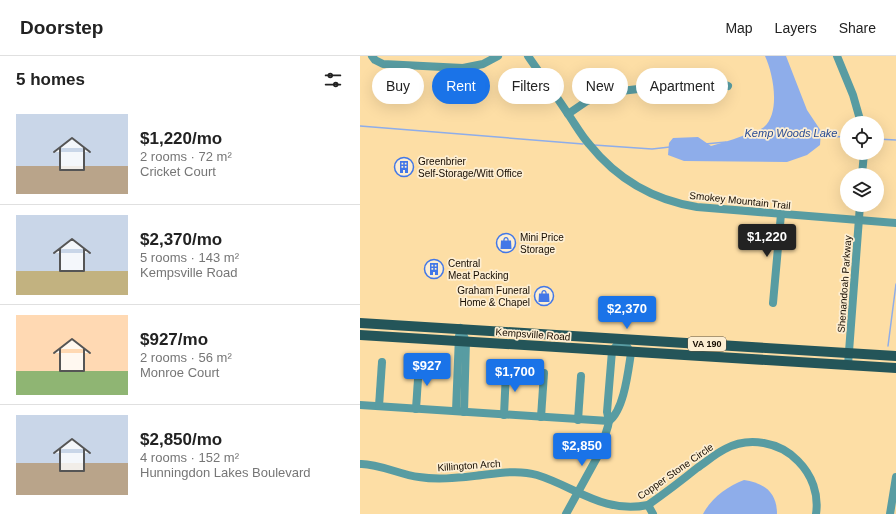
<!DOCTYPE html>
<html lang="en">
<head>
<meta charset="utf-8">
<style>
  :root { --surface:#fff; --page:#f2f2f2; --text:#222; --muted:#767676; --line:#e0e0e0; --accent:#1a73e8 }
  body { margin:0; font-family:Helvetica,sans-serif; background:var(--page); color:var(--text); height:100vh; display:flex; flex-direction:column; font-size:15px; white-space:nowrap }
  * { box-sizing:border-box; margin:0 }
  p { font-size:13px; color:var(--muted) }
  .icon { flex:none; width:22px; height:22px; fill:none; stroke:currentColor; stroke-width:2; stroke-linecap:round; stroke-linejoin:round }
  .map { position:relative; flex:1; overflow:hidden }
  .panel { display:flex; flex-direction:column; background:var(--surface); width:360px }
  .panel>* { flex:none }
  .guide { position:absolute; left:12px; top:12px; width:380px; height:36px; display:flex; gap:8px }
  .controls { position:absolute; left:480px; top:60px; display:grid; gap:8px }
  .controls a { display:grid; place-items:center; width:44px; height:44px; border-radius:50%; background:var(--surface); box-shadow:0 4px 16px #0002; font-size:20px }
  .price { position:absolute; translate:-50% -34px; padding:0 9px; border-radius:4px; background:var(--accent); color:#fff; font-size:13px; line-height:26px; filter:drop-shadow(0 1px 2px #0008) }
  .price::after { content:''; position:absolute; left:50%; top:24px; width:12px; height:9px; margin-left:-6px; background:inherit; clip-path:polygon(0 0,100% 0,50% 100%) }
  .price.active { background:#222; color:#fff }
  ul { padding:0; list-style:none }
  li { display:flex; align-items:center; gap:12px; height:100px; padding:0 16px }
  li+li { border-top:1px solid var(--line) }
  li span { display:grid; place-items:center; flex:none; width:112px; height:80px; border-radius:0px; color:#555 }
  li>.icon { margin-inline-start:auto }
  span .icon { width:48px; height:48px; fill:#fffc; stroke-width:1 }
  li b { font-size:17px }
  h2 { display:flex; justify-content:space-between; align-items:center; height:48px; padding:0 16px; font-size:17px }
  .chip { padding:0 14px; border-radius:18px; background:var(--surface); box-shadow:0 4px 16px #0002; font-size:14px; line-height:36px }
  .chip.active { background:var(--accent); color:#fff }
  header { display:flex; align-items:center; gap:24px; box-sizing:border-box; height:56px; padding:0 20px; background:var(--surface); border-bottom:1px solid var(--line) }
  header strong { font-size:19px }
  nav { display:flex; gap:22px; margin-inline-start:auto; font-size:14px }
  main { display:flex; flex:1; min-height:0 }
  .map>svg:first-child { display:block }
</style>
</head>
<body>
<header>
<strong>Doorstep</strong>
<nav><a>Map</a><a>Layers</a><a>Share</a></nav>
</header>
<main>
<section class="panel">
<h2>5 homes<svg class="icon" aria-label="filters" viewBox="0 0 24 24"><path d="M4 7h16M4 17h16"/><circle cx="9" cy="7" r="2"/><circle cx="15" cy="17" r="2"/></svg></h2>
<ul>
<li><span style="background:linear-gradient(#c9d6e8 65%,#b9a48a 0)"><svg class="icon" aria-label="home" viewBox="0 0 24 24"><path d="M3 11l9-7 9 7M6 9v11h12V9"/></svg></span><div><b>$1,220/mo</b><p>2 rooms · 72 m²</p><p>Cricket Court</p></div></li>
<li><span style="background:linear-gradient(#c9d6e8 70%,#c2b280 0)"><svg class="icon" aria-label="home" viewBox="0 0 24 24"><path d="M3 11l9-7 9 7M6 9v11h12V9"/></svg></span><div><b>$2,370/mo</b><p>5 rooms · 143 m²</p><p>Kempsville Road</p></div></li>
<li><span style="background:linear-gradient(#ffd9b3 70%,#8fb573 0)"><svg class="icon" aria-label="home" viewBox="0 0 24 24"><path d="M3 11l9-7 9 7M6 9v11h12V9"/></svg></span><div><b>$927/mo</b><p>2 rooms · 56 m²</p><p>Monroe Court</p></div></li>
<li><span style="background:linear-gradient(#c9d6e8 60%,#b9a48a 0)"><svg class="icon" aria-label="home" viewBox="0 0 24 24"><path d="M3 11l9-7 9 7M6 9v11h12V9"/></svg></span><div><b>$2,850/mo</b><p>4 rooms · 152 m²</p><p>Hunningdon Lakes Boulevard</p></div></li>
</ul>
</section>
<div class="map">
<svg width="536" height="458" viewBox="0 0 536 458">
  <rect width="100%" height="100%" fill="#fddea5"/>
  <g fill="#8eadea">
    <path d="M405,0h21l21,54 14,21 -1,14 -13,10 -20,7 -103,-1 -16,-6 1,-12 4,-5 25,-1 13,9c15,-4 30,-9 44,-15 3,-1 7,-2 9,-4 17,-15 9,-54 1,-71z"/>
    <path d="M384,424c20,3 33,12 33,34h-74c8,-16 25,-28 41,-34z"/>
  </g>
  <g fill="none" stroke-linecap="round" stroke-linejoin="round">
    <g stroke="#8eadea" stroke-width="1.5">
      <path d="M0,70l223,18"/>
      <path d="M459,80l28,1"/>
      <path d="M517,83l19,1"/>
      <path d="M345,88l21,-2"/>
      <path d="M234,89l58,4 18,-2"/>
      <path d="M528,290l8,-62"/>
    </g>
    <g stroke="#589ca2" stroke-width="8">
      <path d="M12,0l3,4 8,4 80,4 20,-4 15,-8"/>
      <path d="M168,0c13,19 27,38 40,58 7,10 13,21 21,30 28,35 64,56 108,63l199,16"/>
      <path d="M477,0l16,39 8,28"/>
      <path d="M208,58l19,-13 25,-9 97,-11h7l12,5"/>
      <path d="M502,119l2,-22"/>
      <path d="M413,247l8,-89"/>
      <path d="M100,272l6,13 -2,71"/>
      <path d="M488,309l12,-160"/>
      <path d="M0,349l249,16"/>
      <path d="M19,350l3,-44"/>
      <path d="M56,353l3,-45"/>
      <path d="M96,355l3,-75"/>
      <path d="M144,359l2,-44"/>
      <path d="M181,361l3,-44"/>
      <path d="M218,364l3,-44"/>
      <path d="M0,408c17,-1 41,11 59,13 18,3 37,1 55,-1 20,-2 43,-7 63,-1 39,12 66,39 111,30 17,-12 33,-24 49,-37 9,-6 18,-14 28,-19 24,-13 55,-7 73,12 14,14 21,33 18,53"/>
      <path d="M288,449l5,9"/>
      <path d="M206,458l34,-62 8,-26 1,-5 -2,-9 5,-61 10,-12 9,14c-3,19 -7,57 -22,68"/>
      <path d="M530,458l6,-37"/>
    </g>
    <g stroke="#245559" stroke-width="10">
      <path d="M0,267l536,33"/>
      <path d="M0,279l536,33"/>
    </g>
  </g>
  <defs>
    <symbol id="building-ring" viewBox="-11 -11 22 22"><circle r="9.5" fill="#fdeed2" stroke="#4277e7" stroke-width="1.5"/><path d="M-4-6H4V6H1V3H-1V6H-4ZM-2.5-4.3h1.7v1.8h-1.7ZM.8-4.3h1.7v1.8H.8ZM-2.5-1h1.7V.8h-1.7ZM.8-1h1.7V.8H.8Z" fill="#4277e7"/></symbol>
    <symbol id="shop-ring" viewBox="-11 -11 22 22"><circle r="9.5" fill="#fdeed2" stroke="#4277e7" stroke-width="1.5"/><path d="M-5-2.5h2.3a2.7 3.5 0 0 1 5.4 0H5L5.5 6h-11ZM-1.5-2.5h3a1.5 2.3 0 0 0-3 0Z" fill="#4277e7"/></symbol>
  </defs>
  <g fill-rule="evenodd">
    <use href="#building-ring" x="33" y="100" width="22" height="22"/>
    <use href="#shop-ring" x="135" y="176" width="22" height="22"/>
    <use href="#building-ring" x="63" y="202" width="22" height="22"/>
    <use href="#shop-ring" x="173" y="229" width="22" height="22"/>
  </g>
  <g text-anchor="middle" stroke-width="3.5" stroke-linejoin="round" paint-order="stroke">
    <rect fill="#fdeed2" stroke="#5b503f" stroke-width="1" x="328" y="281" width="38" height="14" rx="3"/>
    <g font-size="9" font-weight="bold" fill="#160c00">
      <text x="347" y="291">VA 190</text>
    </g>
    <g font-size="10" fill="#160c00" stroke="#fdeed2" text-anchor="start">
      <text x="58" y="109">Greenbrier<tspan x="58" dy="12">Self-Storage/Witt Office</tspan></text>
      <text x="160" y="185">Mini Price<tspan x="160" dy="12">Storage</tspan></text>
      <text x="88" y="211">Central<tspan x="88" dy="12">Meat Packing</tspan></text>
      <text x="170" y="238" text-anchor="end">Graham Funeral<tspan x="170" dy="12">Home &amp; Chapel</tspan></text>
    </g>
    <g font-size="10" fill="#160c00" stroke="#fdeed2">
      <text transform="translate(380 144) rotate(6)" y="4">Smokey Mountain Trail</text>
      <text transform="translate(484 228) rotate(-86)" y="4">Shenandoah Parkway</text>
      <text transform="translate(173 278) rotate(4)" y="4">Kempsville Road</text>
      <text transform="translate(109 409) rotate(-4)" y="4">Killington Arch</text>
      <text transform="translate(315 415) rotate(-35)" y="4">Copper Stone Circle</text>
    </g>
    <g font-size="11" font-style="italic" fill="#2a4c94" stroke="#fdeed2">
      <text x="431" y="81">Kemp Woods Lake</text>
    </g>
  </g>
</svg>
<div class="controls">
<a><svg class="icon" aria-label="locate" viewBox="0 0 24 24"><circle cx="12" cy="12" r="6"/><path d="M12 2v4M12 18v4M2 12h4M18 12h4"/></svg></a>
<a><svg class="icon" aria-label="layers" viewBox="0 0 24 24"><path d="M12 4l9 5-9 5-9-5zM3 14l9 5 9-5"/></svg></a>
</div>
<b class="price active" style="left:407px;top:202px">$1,220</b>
<b class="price" style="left:267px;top:274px">$2,370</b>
<b class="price" style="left:67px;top:331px">$927</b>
<b class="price" style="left:155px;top:337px">$1,700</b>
<b class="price" style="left:222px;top:411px">$2,850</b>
<div class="guide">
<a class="chip">Buy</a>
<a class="chip active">Rent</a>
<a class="chip">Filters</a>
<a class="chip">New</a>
<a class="chip">Apartment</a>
</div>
</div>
</main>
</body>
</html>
